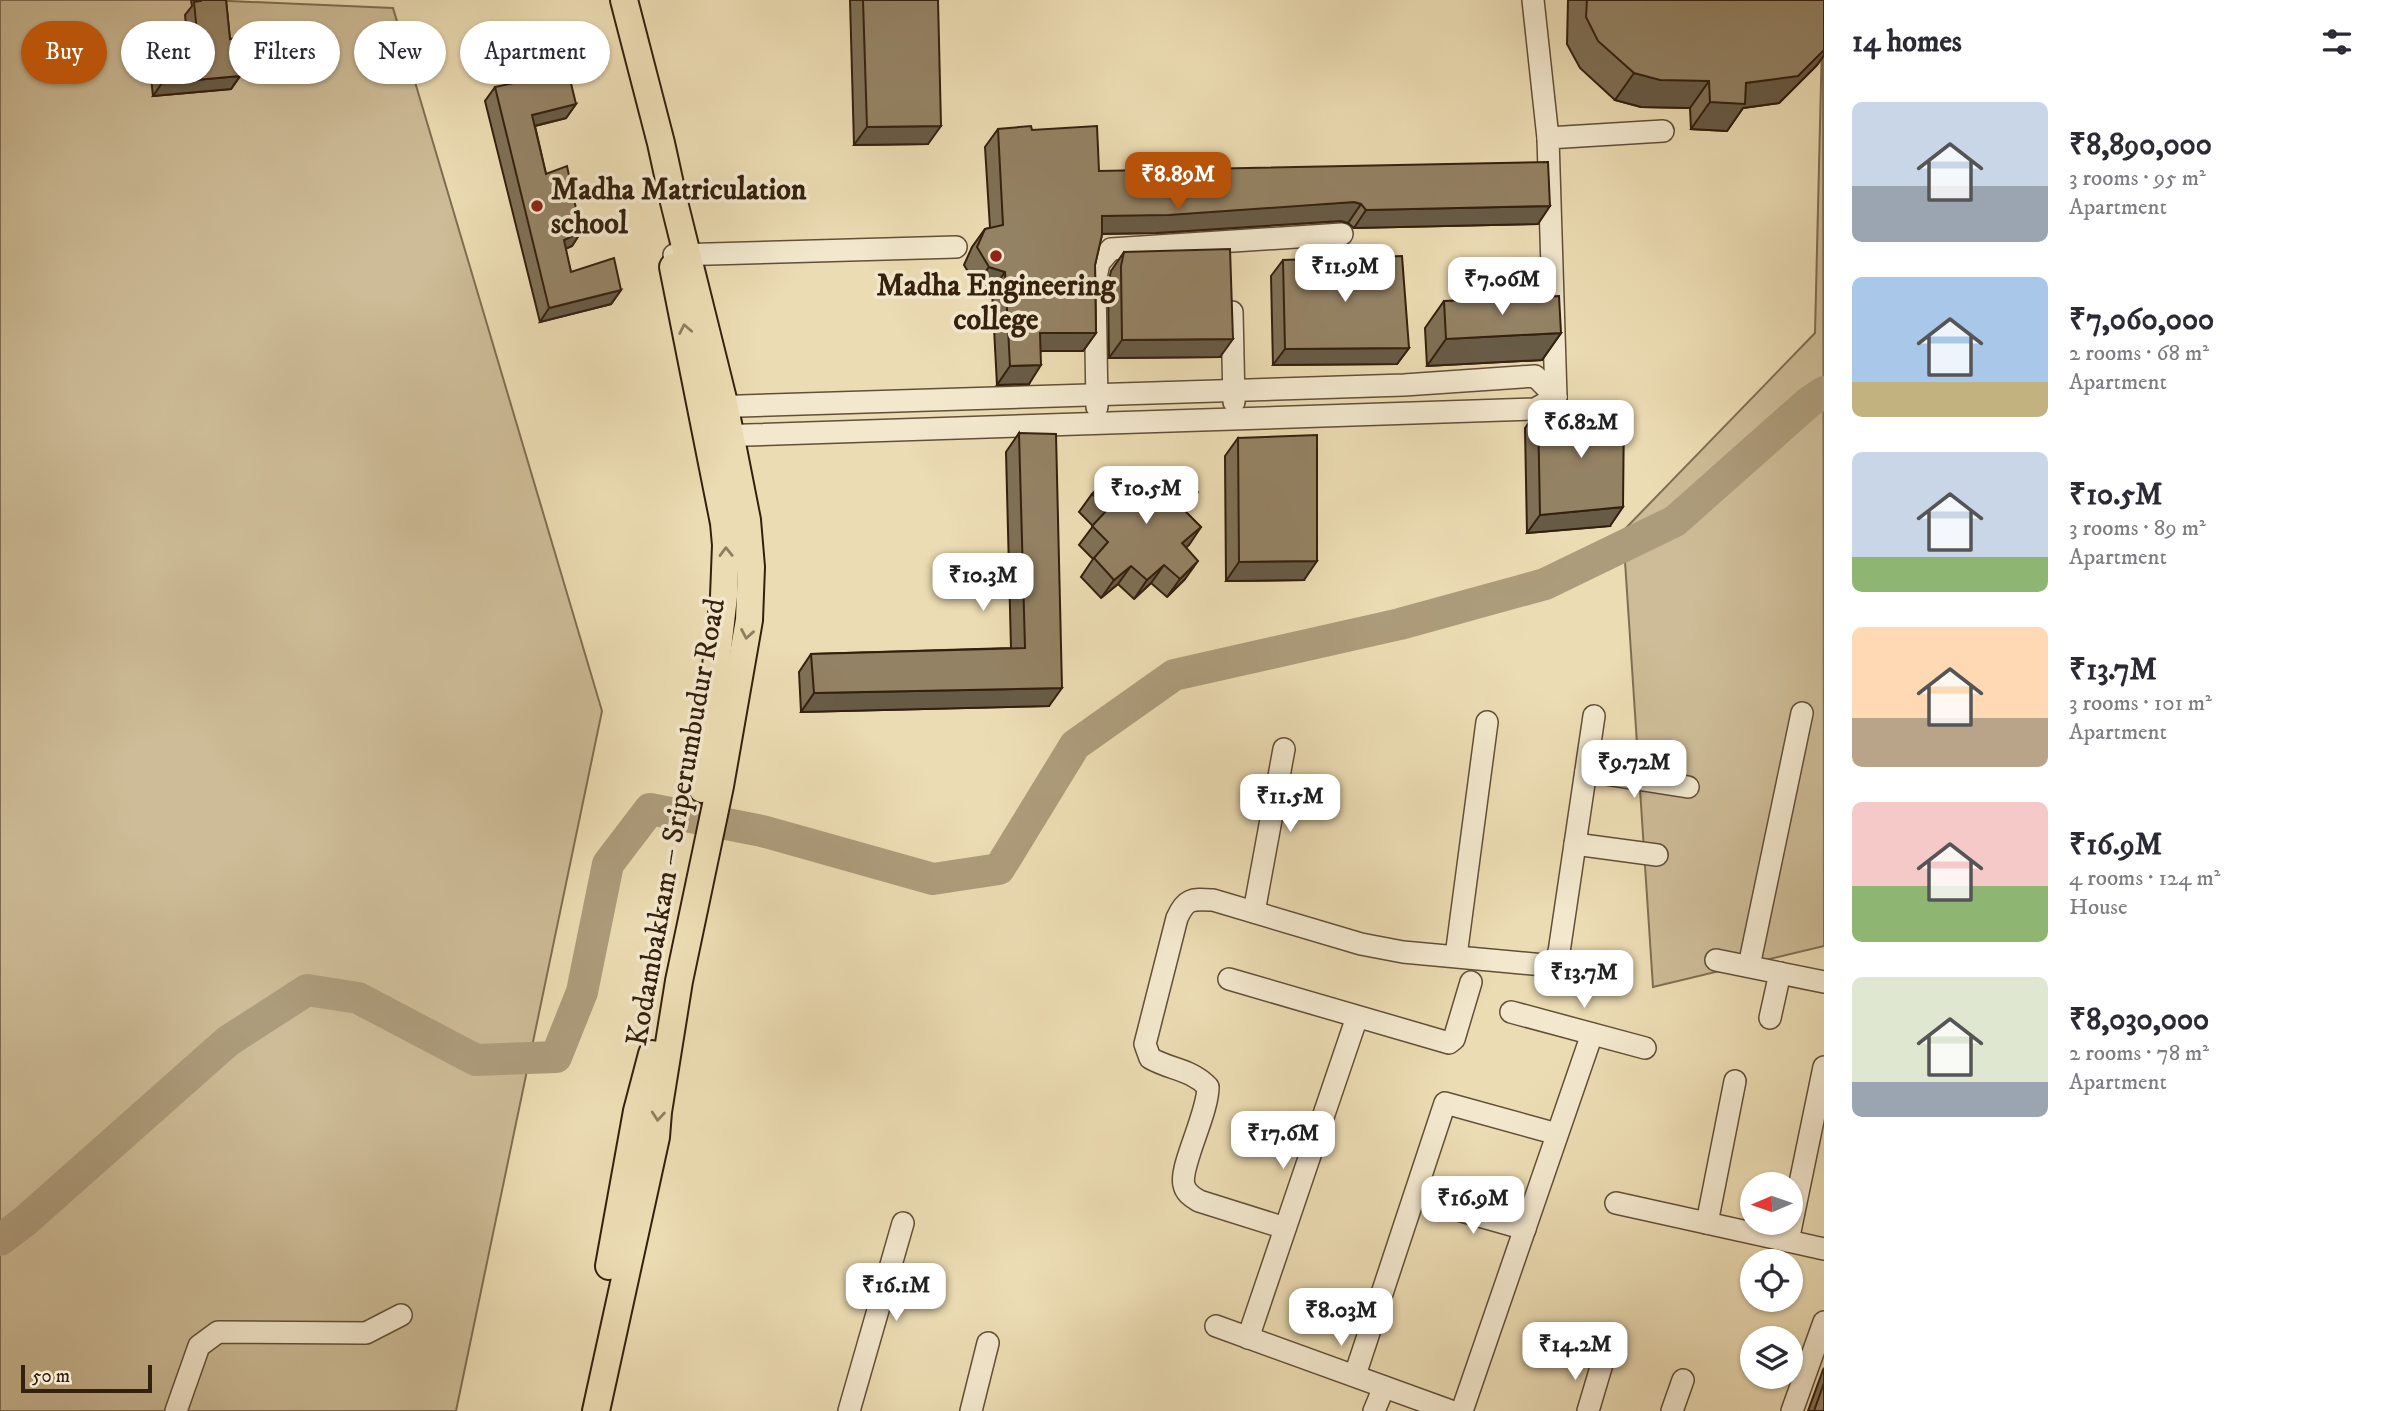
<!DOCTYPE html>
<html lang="en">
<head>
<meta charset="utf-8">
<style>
  :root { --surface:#fff; --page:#f2f2f3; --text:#2b2b33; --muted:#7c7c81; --accent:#b45309 }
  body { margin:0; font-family:"IM FELL DW Pica",serif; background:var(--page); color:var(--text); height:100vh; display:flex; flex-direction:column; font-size:26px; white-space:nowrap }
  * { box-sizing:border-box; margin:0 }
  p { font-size:23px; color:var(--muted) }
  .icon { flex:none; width:38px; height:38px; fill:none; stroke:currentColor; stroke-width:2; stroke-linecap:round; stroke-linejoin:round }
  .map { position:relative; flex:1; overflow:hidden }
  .side { display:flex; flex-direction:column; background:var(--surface); width:560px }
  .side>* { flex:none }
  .guide { position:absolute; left:21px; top:21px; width:665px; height:63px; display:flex; gap:14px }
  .needle { width:46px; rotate:268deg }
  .tools { position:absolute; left:1740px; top:1172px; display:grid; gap:14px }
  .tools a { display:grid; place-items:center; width:63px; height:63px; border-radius:50%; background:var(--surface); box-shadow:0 2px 5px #0004; font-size:35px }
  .scale { position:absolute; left:21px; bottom:18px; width:131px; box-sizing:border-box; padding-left:7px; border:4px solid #34200e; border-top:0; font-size:19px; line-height:24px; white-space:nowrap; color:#34200e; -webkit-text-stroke:5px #f3e8ce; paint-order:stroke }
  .price { position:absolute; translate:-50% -60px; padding:0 16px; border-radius:14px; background:#fff; color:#222; font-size:23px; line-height:46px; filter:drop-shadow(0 2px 4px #0008) }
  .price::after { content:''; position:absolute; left:50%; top:42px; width:21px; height:16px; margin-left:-10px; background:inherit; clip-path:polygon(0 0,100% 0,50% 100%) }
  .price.on { background:var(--accent); color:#fff }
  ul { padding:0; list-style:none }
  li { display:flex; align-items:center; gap:21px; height:175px; padding:0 28px }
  li span { display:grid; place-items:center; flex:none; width:196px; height:140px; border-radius:10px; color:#555 }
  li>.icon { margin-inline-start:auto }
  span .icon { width:84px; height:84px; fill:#fffc; stroke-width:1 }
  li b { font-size:30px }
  h2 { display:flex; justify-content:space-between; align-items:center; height:84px; padding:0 28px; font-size:30px }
  .pill { padding:0 24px; border-radius:32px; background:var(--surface); box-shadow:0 2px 5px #0004; font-size:24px; line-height:63px }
  .pill.on { background:var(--accent); color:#fff }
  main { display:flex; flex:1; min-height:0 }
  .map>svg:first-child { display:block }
</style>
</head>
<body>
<main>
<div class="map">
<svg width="1824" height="1411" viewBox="0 0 1824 1411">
  <rect width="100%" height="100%" fill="#ecdcb3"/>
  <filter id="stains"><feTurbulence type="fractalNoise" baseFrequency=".00286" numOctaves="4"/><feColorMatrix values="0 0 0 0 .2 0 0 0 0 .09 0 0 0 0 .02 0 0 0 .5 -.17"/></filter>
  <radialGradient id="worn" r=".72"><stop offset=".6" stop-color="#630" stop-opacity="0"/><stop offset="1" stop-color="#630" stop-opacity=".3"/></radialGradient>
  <g fill="#cdbc97" stroke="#806e52" stroke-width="2">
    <path d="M0,0h206l187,8 209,703 -146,700h-456z"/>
    <path d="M1823,0l1,946 -171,41 -30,-456 192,-198z"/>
  </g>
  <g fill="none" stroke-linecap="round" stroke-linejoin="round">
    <path stroke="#ad9c7b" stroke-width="32" d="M0,1240l25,-19 203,-180 79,-51 51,8 118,62 80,-3 26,-65 26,-128 42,-55 112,22 171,48 66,-10 76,-124 99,-70 226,-51 145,-40 130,-63 134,-119 15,-10"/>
    <defs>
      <g id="minor">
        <path d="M1533,0l15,138"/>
        <path d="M674,255l282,-8"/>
        <path d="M1232,312l2,90"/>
        <path d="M1556,397l-8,-259 115,-7"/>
        <path d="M710,407l694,-22 131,-9 21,21"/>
        <path d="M1097,407l-2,-124 4,-20 12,-14 231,-15"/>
        <path d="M715,436l820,-27 21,-12"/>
        <path d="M1586,771l102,16"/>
        <path d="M1575,844l82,11"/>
        <path d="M1254,912l30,-163"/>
        <path d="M1456,956l31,-234"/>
        <path d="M1716,960l108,22"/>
        <path d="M1749,966l53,-253"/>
        <path d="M1229,979l220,64 5,-4 17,-57"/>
        <path d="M1511,1012l134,36"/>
        <path d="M1770,1018l10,-45"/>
        <path d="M1433,1203l92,26"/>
        <path d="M1616,1203l208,46"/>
        <path d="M1707,1223l28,-142"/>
        <path d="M1285,1228l-86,-27c-6,-4 -13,-7 -15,-16 -5,-18 24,-71 24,-98 -17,-18 -37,-17 -58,-29l-5,-14 32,-126c9,-20 15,-19 36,-18l148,44 42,8 141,13 10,-3 5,-10 35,-236"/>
        <path d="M1788,1241l36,-174"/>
        <path d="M1216,1326l235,85"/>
        <path d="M1248,1338l109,-321"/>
        <path d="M1355,1375l90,-272 112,31"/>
        <path d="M176,1411l23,-65 19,-14 148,1 35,-18"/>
        <path d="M849,1411l54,-188"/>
        <path d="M971,1411l17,-68"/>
        <path d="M1374,1411l10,-24"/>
        <path d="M1462,1411l130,-377"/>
        <path d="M1588,1411l14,-47"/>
        <path d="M1672,1411l11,-31"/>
        <path d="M1792,1411l32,-89"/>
      </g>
      <g id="major">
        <path d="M673,267l51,256 2,22 -2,51 -22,193"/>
        <path d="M609,1266l28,-155 15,-57"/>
        <path d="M596,1411l60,-274 2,-25 21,-131 41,-195 29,-166 2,-53 -4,-47 -23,-117 -51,-205 -12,-55 -37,-143"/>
      </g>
    </defs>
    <use href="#minor" stroke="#624f37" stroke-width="24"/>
    <use href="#major" stroke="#34200e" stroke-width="30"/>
    <use href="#minor" stroke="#f3e8ce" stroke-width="21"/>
    <use href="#major" stroke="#ecdcb3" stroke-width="26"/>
  </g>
  <g fill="#7f7056" stroke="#34200e" stroke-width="2">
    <path d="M191,0h35l4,39 10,37 -9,13 -78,7 -4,-37 9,-13 30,-3 -3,-28 7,-9z"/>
    <path d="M850,0h88l-10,144 -74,1z"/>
    <path d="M1568,0h256v55l-7,10 -38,38 -36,5 -16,23 -36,-2 -1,-21 -49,-1 -26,-7 -35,-32 -13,-24z"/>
    <path d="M495,87l81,17 -10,14 -31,8 11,48 35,58 -9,14 -7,3 6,23 50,18 -10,14 -71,18 -55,-221z"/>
    <path d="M998,129l34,1 67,41 439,53 -184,4 -6,-5 -7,-2 -185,12 -54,1 -7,31 1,68 -13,18h-42l-12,33 -32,1 -5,-95 -16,-5 -12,-20 8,-18 13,-18 5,-1 -5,-81z"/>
    <path d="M1124,252l96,105 -111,1 -1,-74 3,-13z"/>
    <path d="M1283,260l126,88 -12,16 -124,1 -2,-89z"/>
    <path d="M1444,301l117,32 -19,27 -115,6 -2,-38z"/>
    <path d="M1538,410l72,116 -83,7 -2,-105z"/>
    <path d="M1019,433l30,273 -248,6 -2,-40 12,-18 200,-6 -5,-196z"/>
    <path d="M1238,438l66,142 -78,1 -1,-125z"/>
    <path d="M1128,488l57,23 16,16 -15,20 -1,32 -18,18 -16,-14 -17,16 -16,-15 -17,14 -20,-21 12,-18 -14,-14 14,-19 -14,-14 13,-18z"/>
    <path d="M1824,1368v43h-16l15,-41z"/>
  </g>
  <g fill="#685b46" stroke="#34200e" stroke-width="2">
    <path d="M1824,50v5l-7,10 -38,38 -36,5 -16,23 -36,-2 19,-27 36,-19z"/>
    <path d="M1634,73l75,8 -19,27 -49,-1 -26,-7z"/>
    <path d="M240,76l-9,13 -78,7 9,-13z"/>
    <path d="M576,104l-10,14 -44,11 10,-14z"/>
    <path d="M941,126l-13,18 -74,1 13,-18z"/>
    <path d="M1354,202l7,2 -13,19 -7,-2 -185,12 -67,1 13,-18z"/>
    <path d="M1550,206l-12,18 -184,4 12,-18z"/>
    <path d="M581,232l-9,14 -18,8 10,-14z"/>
    <path d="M989,267l16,5 -13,18 -16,-5z"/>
    <path d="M621,290l-10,14 -71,18 9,-14z"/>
    <path d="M1040,333h56l-13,18h-56z"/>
    <path d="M1561,333l-19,27 -115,6 19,-27z"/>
    <path d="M1233,339l-13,18 -111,1 13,-18z"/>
    <path d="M1409,348l-12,16 -124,1 12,-16z"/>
    <path d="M1041,365l-12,19 -32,1 13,-19z"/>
    <path d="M1198,492l-12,18 -3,-1z"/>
    <path d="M1623,507l-13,19 -83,7 13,-18z"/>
    <path d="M1201,527l-12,18 -20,17 13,-19z"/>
    <path d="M1198,561l-13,18 -18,18 13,-18z"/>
    <path d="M1317,561l-13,19 -78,1 13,-19z"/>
    <path d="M1164,565l-13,18 -17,16 13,-19z"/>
    <path d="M1131,566l-13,18 -17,14 13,-18z"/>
    <path d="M1062,688l-13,18 -248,6 13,-19z"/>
  </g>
  <g fill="#948264" stroke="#34200e" stroke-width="2">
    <path d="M201,0h25l4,39 6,-1 4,38 -78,7 -4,-37 40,-4 -4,-40 7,-1z"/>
    <path d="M863,0h75l3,126 -74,1z"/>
    <path d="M1587,0h237v50l-26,26 -52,7 -1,21 -35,-2 -1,-21 -49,-1 -26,-7 -36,-32 -12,-24z"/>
    <path d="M568,71l8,33 -44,11 14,59 21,-8 14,66 -17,8 7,32 43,-14 7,32 -72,18 -54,-221z"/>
    <path d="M1031,126l1,4 65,-4 2,45 449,-9 2,44 -184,4 -5,-6 -7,-2 -185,13 -67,1v19l-7,30 1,68h-56l1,32 -31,1 -5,-94 -16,-5 -12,-20 8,-18 18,-4 -5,-96z"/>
    <path d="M1230,249l3,90 -111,1 -1,-74 3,-14z"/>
    <path d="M1402,256l7,92 -124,1 -2,-89z"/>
    <path d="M1559,296l2,37 -115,6 -2,-38z"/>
    <path d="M1624,408l-1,99 -83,8 -2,-105z"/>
    <path d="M1019,433l37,1 6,254 -248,5 -3,-39 214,-6z"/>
    <path d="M1317,435v126l-78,1 -1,-124z"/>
    <path d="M1149,472l15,15 15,-14 19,19 -15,17 18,18 -19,16 16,18 -18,18 -16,-14 -17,15 -16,-14 -17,14 -20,-22 14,-16 -16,-16 16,-17 -16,-15 21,-21 15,15z"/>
    <path d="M1824,1383v28h-10z"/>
  </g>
  <defs><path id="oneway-chevron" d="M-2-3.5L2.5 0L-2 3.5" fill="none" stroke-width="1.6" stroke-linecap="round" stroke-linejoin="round" transform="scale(1.75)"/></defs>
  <g stroke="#907e60">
    <use href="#oneway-chevron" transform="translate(685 329) rotate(-101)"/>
    <use href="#oneway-chevron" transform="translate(726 552) rotate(-91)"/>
    <use href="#oneway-chevron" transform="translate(747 634) rotate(100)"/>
    <use href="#oneway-chevron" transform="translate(658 1116) rotate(95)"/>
  </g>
  <g fill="#8f2418" stroke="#f3e8ce" stroke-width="2.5">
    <circle cx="537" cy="206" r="7"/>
    <circle cx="996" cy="256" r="7"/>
  </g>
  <g text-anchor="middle" stroke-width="7" stroke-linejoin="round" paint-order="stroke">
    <g font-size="30" font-weight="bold" fill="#34200e" stroke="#f3e8ce" text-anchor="start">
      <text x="551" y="199">Madha Matriculation<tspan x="551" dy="34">school</tspan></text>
      <text x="996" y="295" text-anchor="middle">Madha Engineering<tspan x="996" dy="34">college</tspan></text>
    </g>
    <g font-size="30" fill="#34200e" stroke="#f3e8ce">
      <text transform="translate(675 822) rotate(-80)" y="10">Kodambakkam – Sriperumbudur Road</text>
    </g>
  </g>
  <rect width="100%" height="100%" filter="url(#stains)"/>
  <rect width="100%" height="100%" fill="url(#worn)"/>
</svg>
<div class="tools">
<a><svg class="needle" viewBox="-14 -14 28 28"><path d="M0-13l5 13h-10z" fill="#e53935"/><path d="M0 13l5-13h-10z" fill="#7c7c81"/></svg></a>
<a><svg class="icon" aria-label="locate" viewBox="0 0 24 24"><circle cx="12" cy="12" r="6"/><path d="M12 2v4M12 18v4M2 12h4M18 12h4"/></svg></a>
<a><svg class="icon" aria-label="layers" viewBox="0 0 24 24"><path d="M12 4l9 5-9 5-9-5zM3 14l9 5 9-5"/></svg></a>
</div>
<div class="scale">50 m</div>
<b class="price on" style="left:1178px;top:212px">₹8.89M</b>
<b class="price" style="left:1345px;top:304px">₹11.9M</b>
<b class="price" style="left:1502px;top:317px">₹7.06M</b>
<b class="price" style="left:1581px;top:460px">₹6.82M</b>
<b class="price" style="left:1146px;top:526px">₹10.5M</b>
<b class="price" style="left:983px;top:613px">₹10.3M</b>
<b class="price" style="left:1634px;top:800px">₹9.72M</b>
<b class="price" style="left:1290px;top:834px">₹11.5M</b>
<b class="price" style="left:1584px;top:1010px">₹13.7M</b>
<b class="price" style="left:1283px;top:1171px">₹17.6M</b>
<b class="price" style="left:1473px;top:1236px">₹16.9M</b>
<b class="price" style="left:896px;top:1323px">₹16.1M</b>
<b class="price" style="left:1341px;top:1348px">₹8.03M</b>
<b class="price" style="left:1575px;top:1382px">₹14.2M</b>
<div class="guide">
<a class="pill on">Buy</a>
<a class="pill">Rent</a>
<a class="pill">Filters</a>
<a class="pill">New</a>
<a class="pill">Apartment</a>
</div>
</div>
<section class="side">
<h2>14 homes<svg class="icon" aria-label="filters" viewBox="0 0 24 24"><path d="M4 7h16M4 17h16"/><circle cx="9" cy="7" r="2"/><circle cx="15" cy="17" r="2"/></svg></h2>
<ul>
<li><span style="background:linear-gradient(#c9d6e8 60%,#9aa5b1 0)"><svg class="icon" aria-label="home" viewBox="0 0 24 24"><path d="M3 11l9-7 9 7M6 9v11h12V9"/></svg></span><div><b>₹8,890,000</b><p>3 rooms · 95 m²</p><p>Apartment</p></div></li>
<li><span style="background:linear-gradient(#a9c7e8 75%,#c2b280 0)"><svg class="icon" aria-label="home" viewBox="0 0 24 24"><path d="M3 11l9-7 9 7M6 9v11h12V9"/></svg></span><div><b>₹7,060,000</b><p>2 rooms · 68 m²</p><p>Apartment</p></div></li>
<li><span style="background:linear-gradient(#c9d6e8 75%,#8fb573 0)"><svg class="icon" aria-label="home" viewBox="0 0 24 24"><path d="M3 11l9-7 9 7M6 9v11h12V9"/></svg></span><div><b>₹10.5M</b><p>3 rooms · 89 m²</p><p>Apartment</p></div></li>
<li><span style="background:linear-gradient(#ffd9b3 65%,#b9a48a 0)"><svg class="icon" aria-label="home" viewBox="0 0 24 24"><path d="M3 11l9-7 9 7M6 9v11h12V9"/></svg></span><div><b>₹13.7M</b><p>3 rooms · 101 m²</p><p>Apartment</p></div></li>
<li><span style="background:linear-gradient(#f6c9c9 60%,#8fb573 0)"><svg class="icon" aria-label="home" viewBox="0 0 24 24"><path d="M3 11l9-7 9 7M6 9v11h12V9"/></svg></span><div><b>₹16.9M</b><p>4 rooms · 124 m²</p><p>House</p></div></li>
<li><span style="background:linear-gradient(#dfe7d0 75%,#9aa5b1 0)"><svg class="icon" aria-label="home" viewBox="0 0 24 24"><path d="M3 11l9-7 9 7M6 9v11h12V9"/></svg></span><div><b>₹8,030,000</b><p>2 rooms · 78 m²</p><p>Apartment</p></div></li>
</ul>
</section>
</main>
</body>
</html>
